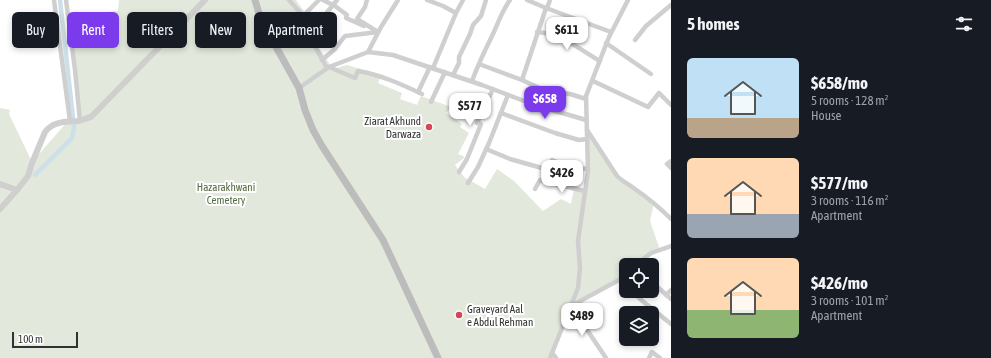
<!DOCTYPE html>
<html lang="en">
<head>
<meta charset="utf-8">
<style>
  :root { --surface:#171b24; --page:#20242c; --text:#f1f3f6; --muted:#9ea1a6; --accent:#7c3aed }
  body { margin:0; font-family:"Asap Condensed",sans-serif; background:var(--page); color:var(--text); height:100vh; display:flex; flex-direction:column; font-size:15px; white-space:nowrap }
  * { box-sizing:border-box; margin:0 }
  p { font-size:13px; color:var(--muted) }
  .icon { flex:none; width:22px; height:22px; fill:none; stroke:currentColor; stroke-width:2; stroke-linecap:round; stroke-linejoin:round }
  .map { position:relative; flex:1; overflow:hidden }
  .panel { display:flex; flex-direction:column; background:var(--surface); width:320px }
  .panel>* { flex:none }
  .guide { position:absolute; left:12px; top:12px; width:380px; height:36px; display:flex; gap:8px }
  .tools { position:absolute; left:619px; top:258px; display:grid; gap:8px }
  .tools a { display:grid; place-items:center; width:40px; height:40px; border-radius:6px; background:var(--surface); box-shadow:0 2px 6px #0003; font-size:20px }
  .scale { position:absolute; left:12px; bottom:10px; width:66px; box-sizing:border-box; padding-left:4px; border:2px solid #323232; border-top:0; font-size:11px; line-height:14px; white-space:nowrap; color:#323232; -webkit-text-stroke:3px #fff; paint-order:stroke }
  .price { position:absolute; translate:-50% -34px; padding:0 9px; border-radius:8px; background:#fff; color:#222; font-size:13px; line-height:26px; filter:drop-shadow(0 1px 2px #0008) }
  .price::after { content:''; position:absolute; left:50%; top:24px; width:12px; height:9px; margin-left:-6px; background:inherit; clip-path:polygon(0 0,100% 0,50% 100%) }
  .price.current { background:var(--accent); color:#fff }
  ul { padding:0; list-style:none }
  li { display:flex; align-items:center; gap:12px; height:100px; padding:0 16px }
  li span { display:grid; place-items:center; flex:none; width:112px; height:80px; border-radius:6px; color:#555 }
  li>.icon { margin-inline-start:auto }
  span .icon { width:48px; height:48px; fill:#fffc; stroke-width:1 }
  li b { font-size:17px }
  h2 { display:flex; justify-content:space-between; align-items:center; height:48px; padding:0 16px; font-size:17px }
  .pill { padding:0 14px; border-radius:6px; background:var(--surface); box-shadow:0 2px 6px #0003; font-size:14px; line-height:36px }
  .pill.current { background:var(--accent); color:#fff }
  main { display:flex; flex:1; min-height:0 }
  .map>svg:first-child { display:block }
</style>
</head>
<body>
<main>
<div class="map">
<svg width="671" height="358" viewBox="0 0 671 358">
  <rect width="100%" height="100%" fill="#fff"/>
  <path fill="#e2e8dc" d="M119,0h177l11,16 8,26 18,27 14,-4 34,10 -3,8 24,10 -2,6 17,6 4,-9 30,11 -5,6 16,11 -2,3 9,6 -11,21 7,3 -10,8 9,12 21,12 12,-20 17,12 29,30 18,-12 10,5 3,-15 11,4 3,-22 -2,-42 31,47 37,27 -4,18 10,29 -24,15h-10v9l-55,32 -21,52h-550v-250l10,2 -1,4 23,48 36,-41 12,-1 -12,-104 50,-5z"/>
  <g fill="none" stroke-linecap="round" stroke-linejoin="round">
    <path stroke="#cddfe8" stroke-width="4.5" d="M35,175l37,-37 2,-11 -14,-127"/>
    <g stroke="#cfcfcf" stroke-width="4.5">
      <path d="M54,0l16,121"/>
      <path d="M66,0l9,70 5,51"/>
      <path d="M289,0l15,17 8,24 15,27"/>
      <path d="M323,0l12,6 12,9 -1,3 18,8"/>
      <path d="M427,0l16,6 13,7"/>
      <path d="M527,0l19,8"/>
      <path d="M547,8l3,-8"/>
      <path d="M303,16l16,-16"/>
      <path d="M308,28l12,-7 17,-21"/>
      <path d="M537,32c23,1 44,18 63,29"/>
      <path d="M635,40l11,-14 25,-21"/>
      <path d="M606,43l45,31"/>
      <path d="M368,52l13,-25 17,-27"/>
      <path d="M322,60l13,-11 10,-13 33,-4 -21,-13 8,-12 2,-7"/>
      <path d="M479,64l43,16 24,-72 65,24"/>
      <path d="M329,67l26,11 3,-7c23,4 43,13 64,23"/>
      <path d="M433,68l23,-55 7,-13"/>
      <path d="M453,75l6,-12v-6l11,-23 3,-9 8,-9 5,-16"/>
      <path d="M522,80l22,10 26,4 16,5"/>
      <path d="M472,81c6,-16 13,-31 21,-47 5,-11 9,-23 17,-34"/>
      <path d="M593,81l55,26 11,-14 12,12"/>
      <path d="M299,88l30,-21 39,-15 25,3 89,30 50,19 54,16"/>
      <path d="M418,92l12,-25"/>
      <path d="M431,102l14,-30"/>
      <path d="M501,113l54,20 24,7 8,-1"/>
      <path d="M587,130l30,46c5,5 11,8 18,13 13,9 25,19 36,30"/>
      <path d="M486,149l24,10 39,11 3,-10 17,7 19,2"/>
      <path d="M671,161l-4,3 4,4"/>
      <path d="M459,172l8,-13 14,-35 -4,-1 16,-34"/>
      <path d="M468,183l10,-16 11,-24 19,-48"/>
      <path d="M535,189l5,-9 19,5 26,6"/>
      <path d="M636,265l15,-12 20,-7"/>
      <path d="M621,278l5,6"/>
      <path d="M652,282l19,17"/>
      <path d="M632,291l8,8 31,25"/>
      <path d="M666,295l5,-5"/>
      <path d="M552,353l4,5"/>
      <path d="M550,358l28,-70 2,-20 -2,-27 10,-70 -2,-75 23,-59 19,-37"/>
      <path d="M606,358l-35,-52 48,-26 7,-6"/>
      <path d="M649,358l3,-6 8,6"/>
    </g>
    <g stroke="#cfcfcf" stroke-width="6">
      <path d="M0,184l17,6"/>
      <path d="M0,209l17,-19 11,-14 4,-13 13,-31c8,-11 21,-10 33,-11 4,-1 9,-3 13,-4l114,-117"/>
    </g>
    <path stroke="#bcbcbc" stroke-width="7" d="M255,0l6,20 38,68 6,22 8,20 9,16 61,94 55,118"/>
  </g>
  <g fill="#d54755" stroke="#fff" stroke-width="1.5">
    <circle cx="429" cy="127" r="4"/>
    <circle cx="459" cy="315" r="4"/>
  </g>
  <g text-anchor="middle" stroke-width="4" stroke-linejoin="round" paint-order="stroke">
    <g font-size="11" fill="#323232" stroke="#fff" text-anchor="end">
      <text x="421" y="125">Ziarat Akhund<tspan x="421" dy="13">Darwaza</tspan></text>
      <text x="467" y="313" text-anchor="start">Graveyard Aal<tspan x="467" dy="13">e Abdul Rehman</tspan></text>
    </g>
    <g font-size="11" fill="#566a43" stroke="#fff">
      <text x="226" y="191">Hazarakhwani<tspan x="226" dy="13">Cemetery</tspan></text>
    </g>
  </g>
</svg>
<div class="tools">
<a><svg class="icon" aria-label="locate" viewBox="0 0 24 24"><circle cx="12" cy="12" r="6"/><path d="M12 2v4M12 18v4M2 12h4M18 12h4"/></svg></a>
<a><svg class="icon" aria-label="layers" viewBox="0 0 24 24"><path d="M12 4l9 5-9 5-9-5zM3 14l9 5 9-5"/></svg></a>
</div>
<div class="scale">100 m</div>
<b class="price" style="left:567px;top:51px">$611</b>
<b class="price current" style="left:545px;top:120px">$658</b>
<b class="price" style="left:470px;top:127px">$577</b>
<b class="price" style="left:562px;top:194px">$426</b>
<b class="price" style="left:582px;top:337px">$489</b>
<div class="guide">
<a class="pill">Buy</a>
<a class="pill current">Rent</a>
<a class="pill">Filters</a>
<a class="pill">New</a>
<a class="pill">Apartment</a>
</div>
</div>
<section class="panel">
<h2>5 homes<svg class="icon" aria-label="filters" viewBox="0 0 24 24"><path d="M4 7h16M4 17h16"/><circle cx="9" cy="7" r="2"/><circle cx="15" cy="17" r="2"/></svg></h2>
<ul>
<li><span style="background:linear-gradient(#bfe0f5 75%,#b9a48a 0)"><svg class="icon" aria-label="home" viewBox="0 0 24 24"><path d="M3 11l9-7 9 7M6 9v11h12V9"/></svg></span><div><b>$658/mo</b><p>5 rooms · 128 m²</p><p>House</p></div></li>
<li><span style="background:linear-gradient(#ffd9b3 70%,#9aa5b1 0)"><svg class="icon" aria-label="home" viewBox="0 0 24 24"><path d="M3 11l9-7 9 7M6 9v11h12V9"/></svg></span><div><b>$577/mo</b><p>3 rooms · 116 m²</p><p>Apartment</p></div></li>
<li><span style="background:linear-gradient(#ffd9b3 65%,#8fb573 0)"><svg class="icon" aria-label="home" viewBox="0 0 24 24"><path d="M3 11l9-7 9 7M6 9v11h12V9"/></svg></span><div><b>$426/mo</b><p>3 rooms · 101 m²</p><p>Apartment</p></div></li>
</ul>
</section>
</main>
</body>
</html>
